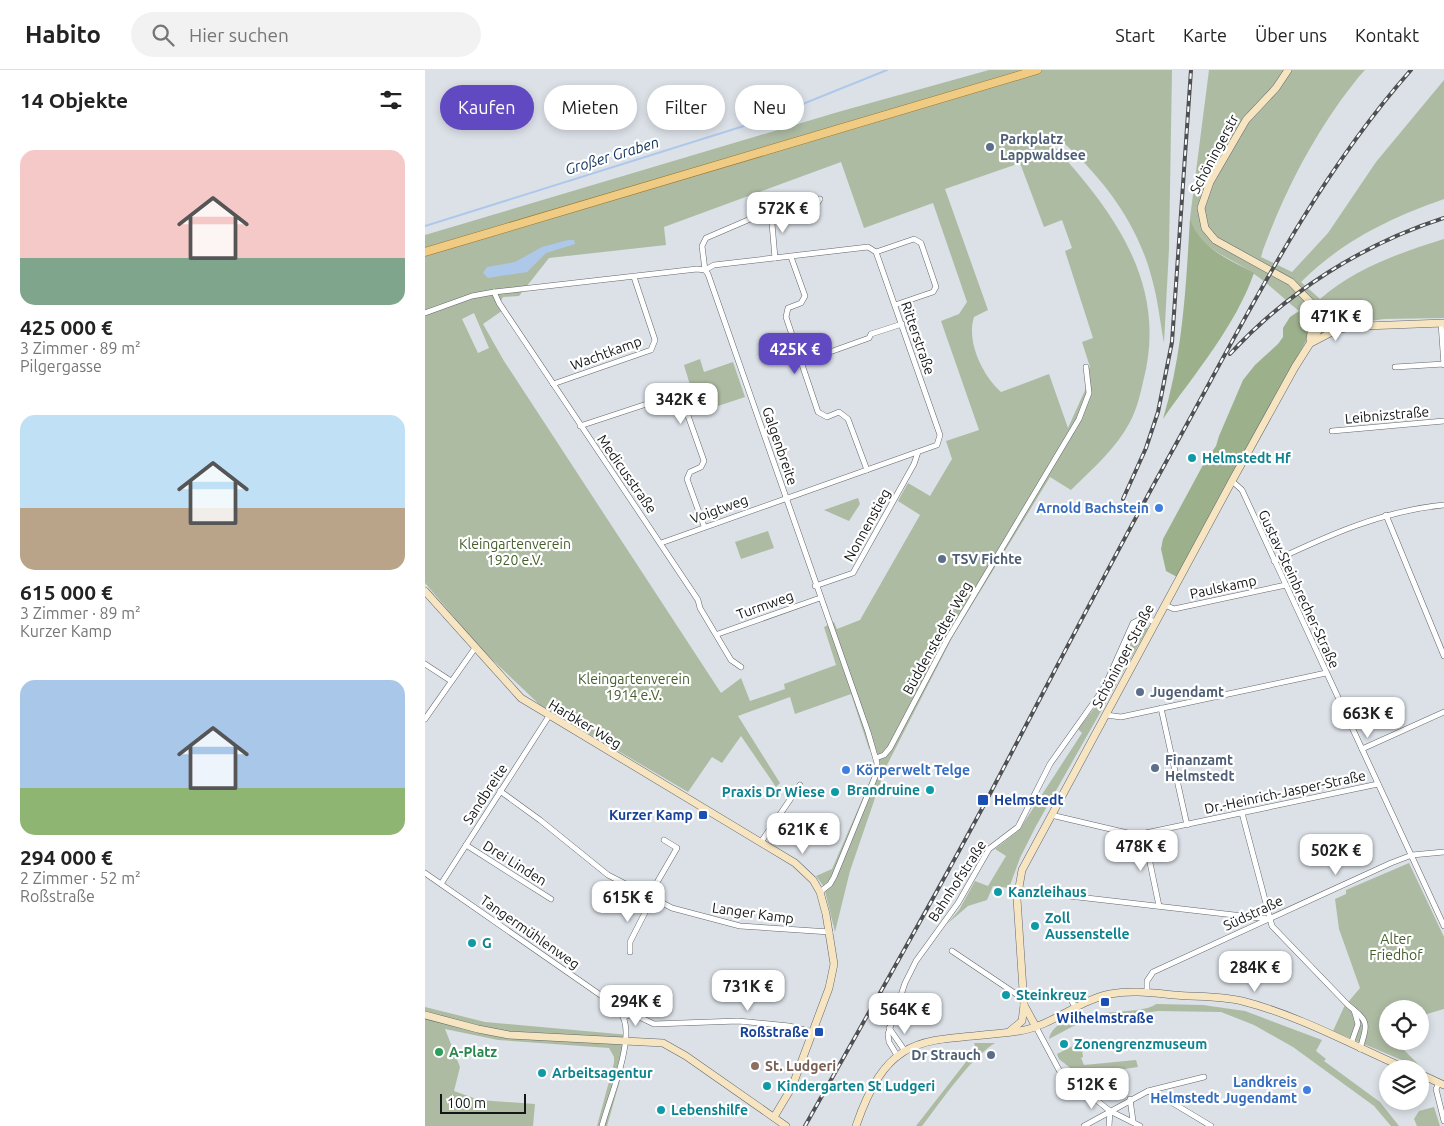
<!DOCTYPE html>
<html lang="de">
<head>
<meta charset="utf-8">
<style>
  :root { --surface:#fff; --page:#f2f2f2; --text:#222; --muted:#767676; --line:#e0e0e0; --accent:#6149c1 }
  body { margin:0; font-family:Ubuntu,sans-serif; background:var(--page); color:var(--text); height:100vh; display:flex; flex-direction:column; font-size:19px; white-space:nowrap }
  * { box-sizing:border-box; margin:0 }
  p { font-size:16px; color:var(--muted) }
  .icon { flex:none; width:28px; height:28px; fill:none; stroke:currentColor; stroke-width:2; stroke-linecap:round; stroke-linejoin:round }
  .map { position:relative; flex:1; overflow:hidden }
  .details { display:flex; flex-direction:column; background:var(--surface); width:425px }
  .details>* { flex:none }
  .guide { position:absolute; left:15px; top:15px; width:475px; height:45px; display:flex; gap:10px }
  .buttons { position:absolute; left:954px; top:930px; display:grid; gap:10px }
  .buttons a { display:grid; place-items:center; width:50px; height:50px; border-radius:50%; background:var(--surface); box-shadow:0 2px 8px #0003; font-size:25px }
  .scale { position:absolute; left:15px; bottom:12px; width:86px; box-sizing:border-box; padding-left:5px; border:2px solid #151618; border-top:0; font-size:14px; line-height:18px; white-space:nowrap; color:#151618; -webkit-text-stroke:4px #fff; paint-order:stroke }
  .price { position:absolute; translate:-50% -42px; padding:0 11px; border-radius:10px; background:#fff; color:#222; font-size:16px; line-height:32px; filter:drop-shadow(0 1px 2px #0008) }
  .price::after { content:''; position:absolute; left:50%; top:30px; width:15px; height:11px; margin-left:-8px; background:inherit; clip-path:polygon(0 0,100% 0,50% 100%) }
  .price.active { background:var(--accent); color:#fff }
  ul { padding:0; list-style:none }
  li { display:grid; align-content:center; gap:10px; height:265px; padding:0 20px }
  li span { display:grid; place-items:center; height:155px; border-radius:15px; color:#555 }
  li>.icon { margin-inline-start:auto }
  span .icon { width:90px; height:90px; fill:#fffc; stroke-width:1 }
  li b { font-size:21px }
  h2 { display:flex; justify-content:space-between; align-items:center; height:60px; padding:0 20px; font-size:21px }
  .tag { padding:0 18px; border-radius:22px; background:var(--surface); box-shadow:0 2px 8px #0003; font-size:18px; line-height:45px }
  .tag.active { background:var(--accent); color:#fff }
  header { display:flex; align-items:center; gap:30px; box-sizing:border-box; height:70px; padding:0 25px; background:var(--surface); border-bottom:1px solid var(--line) }
  header strong { font-size:24px }
  nav { display:flex; gap:28px; margin-inline-start:auto; font-size:18px }
  .search { width:350px; height:45px; background:var(--page); display:flex; align-items:center; gap:12px; box-sizing:border-box; padding:0 18px; border-radius:28px; color:var(--muted); font-size:19px }
  main { display:flex; flex:1; min-height:0 }
  .map>svg:first-child { display:block }
</style>
</head>
<body>
<header>
<strong>Habito</strong>
<div class="search"><svg class="icon" aria-label="search" viewBox="0 0 24 24"><circle cx="10" cy="10" r="6"/><path d="M15 15l6 6"/></svg>Hier suchen</div>
<nav><a>Start</a><a>Karte</a><a>Über uns</a><a>Kontakt</a></nav>
</header>
<main>
<section class="details">
<h2>14 Objekte<svg class="icon" aria-label="filters" viewBox="0 0 24 24"><path d="M4 7h16M4 17h16"/><circle cx="9" cy="7" r="2"/><circle cx="15" cy="17" r="2"/></svg></h2>
<ul>
<li><span style="background:linear-gradient(#f6c9c9 70%,#7fa58c 0)"><svg class="icon" aria-label="home" viewBox="0 0 24 24"><path d="M3 11l9-7 9 7M6 9v11h12V9"/></svg></span><div><b>425 000 €</b><p>3 Zimmer · 89 m²</p><p>Pilgergasse</p></div></li>
<li><span style="background:linear-gradient(#bfe0f5 60%,#b9a48a 0)"><svg class="icon" aria-label="home" viewBox="0 0 24 24"><path d="M3 11l9-7 9 7M6 9v11h12V9"/></svg></span><div><b>615 000 €</b><p>3 Zimmer · 89 m²</p><p>Kurzer Kamp</p></div></li>
<li><span style="background:linear-gradient(#a9c7e8 70%,#8fb573 0)"><svg class="icon" aria-label="home" viewBox="0 0 24 24"><path d="M3 11l9-7 9 7M6 9v11h12V9"/></svg></span><div><b>294 000 €</b><p>2 Zimmer · 52 m²</p><p>Roßstraße</p></div></li>
</ul>
</section>
<div class="map">
<svg width="1019" height="1056" viewBox="0 0 1019 1056">
  <rect width="100%" height="100%" fill="#dbe1e7"/>
  <g fill="#aebba3" fill-rule="evenodd">
    <path d="M564,0h183l-3,179 -5,94c-4,-21 -6,-43 -12,-64 -14,-56 -51,-104 -94,-141l-5,7c61,67 116,140 90,237 -3,13 -6,27 -13,40 -14,27 -38,47 -59,68l-21,-13 -97,159 -68,133 -35,102 -15,61 -11,-45 -8,-11 16,-7 49,-113 -12,-7 -18,-55 -56,20 -5,-17 -52,19 42,67 -4,4 -35,-51 -19,27 -10,-6 -24,35 -148,-87 -59,-56 -56,-66v-348l413,-123zM416,92l23,66 69,-25 34,99 -8,12 -18,7 38,109 -33,11 6,18 -22,37 -22,-13 -10,18 22,14 -60,105 -23,9 -3,-7 -10,5 12,38 -52,19 1,5 -35,12 -9,-23 -20,15 -217,-332 -21,-37 23,-16 -5,-7 2,-4 16,-1 30,-38 117,-13 -2,-18zM595,93l24,64 18,-7 10,28 -7,3 28,87 -11,4 8,25 -6,3 2,18 -18,40 -19,-54 -48,18c-18,-16 -35,-50 -27,-75l14,-7 -43,-121zM49,243l15,35 -11,5 -16,-34z"/>
    <path d="M784,0h156c-9,9 -16,20 -24,30 -33,46 -59,98 -78,150l-2,7 31,15 36,-39 48,-71 68,-82v119c-56,20 -100,41 -143,83l19,17c36,-31 79,-46 124,-60v79l-60,1 -47,7 -30,13 -3,-26 -5,-2c-15,-12 -29,-26 -45,-37 -24,-18 -55,-23 -64,-56z"/>
    <path d="M275,289l4,13 29,-10 12,35 -30,10 -6,-18 -23,8 -4,-9 8,-3 -6,-20z"/>
    <path d="M433,428l2,6 -11,17 -25,-11z"/>
    <path d="M343,461l6,17 -33,11 -6,-17z"/>
    <path d="M719,557l4,1 -112,198 -16,32 -11,30 -16,-2 -6,14 -19,6 -21,18 12,-14 16,-29 13,5 18,-30 -11,-7 24,-19 63,-97 -4,-4 29,-37 30,-62z"/>
    <path d="M984,793l35,74v72l-24,7v-7h-33v32h8l28,28 -90,-38 11,-24 16,-19 -21,-59 -4,-30 11,-5v-4z"/>
    <path d="M731,934l47,1 42,6 77,29 -6,11 10,8 -2,2 56,41 19,24h-8l-17,-20 -81,-59 -39,-22 -33,-13 -63,-1 -75,10 -34,18c7,-35 90,-21 107,-35z"/>
    <path d="M0,937l60,15 144,13 -6,35 -16,56h-10l17,-63v-6l-5,-9 -111,-8 -53,-11 15,38 -6,24 25,9 56,4 -2,22h-108z"/>
    <path d="M656,972l2,15 -2,1 3,7 52,-5 2,7 -34,5 -15,6 9,8 8,-3 4,9 7,-1v-4l4,1 2,8 -14,3 -50,-40 -2,-5z"/>
    <path d="M549,973h21c-24,14 -55,60 -73,83h-6l60,-77z"/>
    <path d="M1009,1037l6,19h-23l-3,-7 5,-8z"/>
  </g>
  <g fill="#9db08c">
    <path d="M765,148c9,30 38,41 64,55 -19,54 -59,100 -91,146 20,-66 23,-133 27,-201z"/>
    <path d="M874,241l5,2 5,12 -2,14 -130,238 -11,-6 -5,-22 2,-10 40,-74 13,-19 3,-10 24,-56 12,-15 23,-21 5,-7v-9l7,-11z"/>
  </g>
  <path fill="#aec8ea" d="M143,170h6l1,4 -29,9 -19,19 -39,6 -5,-5 4,-6 28,-5 27,-15z"/>
  <g fill="none" stroke-linecap="round" stroke-linejoin="round">
    <path stroke="#aec8ea" stroke-width="2" d="M0,156l338,-106 124,-50"/>
    <defs>
      <g id="minor">
        <path d="M346,142l4,46"/>
        <path d="M451,182l38,-13 7,4 15,44 -3,5 -38,13"/>
        <path d="M366,187l14,39 -4,7 -13,5 -2,9 32,95 9,5 12,-5 9,7 19,51"/>
        <path d="M69,222l5,11 199,297 2,8 31,52 10,7"/>
        <path d="M0,243l47,-17 22,-4 203,-23 8,1 3,4 160,458 9,31 -2,14 -41,100 -4,7 -10,8"/>
        <path d="M1016,253l3,42"/>
        <path d="M377,292l67,-24 2,-4 31,-10"/>
        <path d="M970,297l49,-3"/>
        <path d="M128,314l98,-34 4,-10 -21,-63"/>
        <path d="M155,356l100,-33 24,68 -3,6 -11,5 -3,7 17,47"/>
        <path d="M907,361l112,-10"/>
        <path d="M807,411l10,9 202,436"/>
        <path d="M961,445l58,141"/>
        <path d="M236,473l276,-98 3,-10 -64,-183 -8,-5 -154,18 -9,5 -3,-24 4,-8 56,-24 53,-7 5,-8"/>
        <path d="M849,491c55,-26 108,-50 170,-56"/>
        <path d="M390,516l38,-13 61,-109 4,-12"/>
        <path d="M740,535l9,4 112,-24"/>
        <path d="M293,564l102,-36"/>
        <path d="M0,594l26,17"/>
        <path d="M736,638l26,117"/>
        <path d="M681,645l15,2 205,-44"/>
        <path d="M0,649l50,-71"/>
        <path d="M937,679l82,-37"/>
        <path d="M451,688l8,-3 6,-7 57,-108 132,-221 10,-26 -3,-26"/>
        <path d="M75,721l40,29 68,55 64,33 68,18 90,6"/>
        <path d="M817,743l30,113 76,79c21,17 20,17 12,44"/>
        <path d="M626,745l85,20 242,-51"/>
        <path d="M719,764l15,72"/>
        <path d="M336,772l39,-57"/>
        <path d="M41,775l85,54"/>
        <path d="M0,803l184,128c8,6 14,12 16,22 6,25 -16,77 -23,103"/>
        <path d="M16,814l108,-168"/>
        <path d="M592,820l252,29"/>
        <path d="M223,828l29,-50 -13,-8"/>
        <path d="M527,881l64,43 53,2 6,11"/>
        <path d="M205,882v-10l22,-43"/>
        <path d="M722,923v-12l6,-9 238,-109 21,-8 32,-3"/>
        <path d="M199,947l9,-3 21,10 84,-3 51,5 24,6"/>
        <path d="M611,957l23,43 51,41 30,15"/>
        <path d="M464,958l16,23"/>
        <path d="M926,974l7,-20 -4,-14"/>
        <path d="M473,987l-9,-15 -1,-8 17,-51 11,-22 42,-58 31,-54 29,-22 32,-63 54,-76 29,-65 10,-5 13,4"/>
        <path d="M1014,1013l-3,6 8,32"/>
        <path d="M723,1021l18,8 45,27"/>
        <path d="M705,1029l3,22"/>
        <path d="M659,1056l64,-35 56,-14"/>
        <path d="M684,1056l1,-15"/>
      </g>
      <g id="secondary">
        <path d="M863,0l-12,18 -30,32 -36,62 -9,26 4,20 10,12 76,42 22,23 21,12 31,9 79,-3"/>
        <path d="M883,230l4,27 -2,12"/>
        <path d="M886,273l25,-13 19,-4"/>
        <path d="M0,521l96,107 274,165 18,17 7,12 6,22 8,50 -5,24 -37,99 -18,30"/>
        <path d="M0,945l53,14 31,6 154,8 23,13 100,70"/>
        <path d="M611,957l-12,-22 -7,-106 5,-29 210,-389 63,-114 33,-52"/>
        <path d="M585,961l12,-10 2,-16"/>
        <path d="M995,1004l24,11"/>
        <path d="M431,1056c35,-102 74,-82 163,-95 33,-5 58,-30 91,-37 21,-4 43,-1 64,1 22,2 46,1 68,6 56,14 112,45 165,68"/>
      </g>
      <path id="primary" d="M0,182l612,-182"/>
    </defs>
    <use href="#minor" stroke="#62676c" stroke-width="6"/>
    <use href="#secondary" stroke="#62676c" stroke-width="8"/>
    <use href="#primary" stroke="#9c7628" stroke-width="9"/>
    <use href="#minor" stroke="#fff" stroke-width="5"/>
    <use href="#secondary" stroke="#f7e5c1" stroke-width="7"/>
    <use href="#primary" stroke="#efcb83" stroke-width="8"/>
    <defs>
      <g id="rail">
        <path d="M805,284c57,-62 133,-110 214,-136"/>
        <path d="M698,429l23,-51 12,-36 14,-70 19,-272"/>
        <path d="M380,1056c60,-107 121,-213 179,-321 62,-117 123,-236 187,-352 73,-131 140,-270 240,-383"/>
      </g>
    </defs>
    <use href="#rail" stroke="#4e5053" stroke-width="4"/>
    <use href="#rail" stroke="#fff" stroke-width="2" stroke-dasharray="5.5" stroke-linecap="butt"/>
  </g>
  <g fill="#5c6f8a" stroke="#fff" stroke-width="2">
    <circle cx="565" cy="77" r="5"/>
    <circle cx="517" cy="489" r="5"/>
    <circle cx="715" cy="622" r="5"/>
    <circle cx="730" cy="698" r="5"/>
    <circle cx="566" cy="985" r="5"/>
  </g>
  <g fill="#0f9aa8" stroke="#fff" stroke-width="2">
    <circle cx="767" cy="388" r="5"/>
    <circle cx="505" cy="720" r="5"/>
    <circle cx="410" cy="722" r="5"/>
    <circle cx="573" cy="822" r="5"/>
    <circle cx="610" cy="856" r="5"/>
    <circle cx="47" cy="873" r="5"/>
    <circle cx="581" cy="925" r="5"/>
    <circle cx="639" cy="974" r="5"/>
    <circle cx="117" cy="1003" r="5"/>
    <circle cx="342" cy="1016" r="5"/>
    <circle cx="236" cy="1040" r="5"/>
  </g>
  <g fill="#3f7fe0" stroke="#fff" stroke-width="2">
    <circle cx="734" cy="438" r="5"/>
    <circle cx="421" cy="700" r="5"/>
    <circle cx="882" cy="1020" r="5"/>
  </g>
  <g fill="#1a4fb4" stroke="#fff" stroke-width="2">
    <rect x="552" y="724" width="12" height="12" rx="2.5"/>
    <rect x="273" y="740" width="10" height="10" rx="2.5"/>
    <rect x="675" y="927" width="10" height="10" rx="2.5"/>
    <rect x="389" y="957" width="10" height="10" rx="2.5"/>
  </g>
  <circle fill="#2e9e5b" stroke="#fff" stroke-width="2" cx="14" cy="982" r="5"/>
  <circle fill="#8d6e63" stroke="#fff" stroke-width="2" cx="330" cy="996" r="5"/>
  <g text-anchor="middle" stroke-width="4.5" stroke-linejoin="round" paint-order="stroke">
    <g font-size="14" font-weight="bold" fill="#4e5e75" stroke="#fff" text-anchor="start">
      <text x="575" y="74">Parkplatz<tspan x="575" dy="16">Lappwaldsee</tspan></text>
      <text x="527" y="494">TSV Fichte</text>
      <text x="725" y="627">Jugendamt</text>
      <text x="740" y="695">Finanzamt<tspan x="740" dy="16">Helmstedt</tspan></text>
      <text x="556" y="990" text-anchor="end">Dr Strauch</text>
    </g>
    <g font-size="14" fill="#151618" stroke="#fff">
      <text transform="translate(789 84) rotate(-62)" y="5">Schöningerstr</text>
      <text transform="translate(493 268) rotate(71)" y="5">Ritterstraße</text>
      <text transform="translate(181 283) rotate(-20)" y="5">Wachtkamp</text>
      <text transform="translate(962 345) rotate(-5)" y="5">Leibnizstraße</text>
      <text transform="translate(355 376) rotate(71)" y="5">Galgenbreite</text>
      <text transform="translate(202 404) rotate(55)" y="5">Medicusstraße</text>
      <text transform="translate(294 439) rotate(-20)" y="5">Voigtweg</text>
      <text transform="translate(442 455) rotate(-61)" y="5">Nonnenstieg</text>
      <text transform="translate(798 517) rotate(-12)" y="5">Paulskamp</text>
      <text transform="translate(874 519) rotate(65)" y="5">Gustav-Steinbrecher-Straße</text>
      <text transform="translate(340 535) rotate(-20)" y="5">Turmweg</text>
      <text transform="translate(512 568) rotate(-61)" y="5">Büddenstedter Weg</text>
      <text transform="translate(698 586) rotate(-62)" y="5">Schöninger Straße</text>
      <text transform="translate(160 654) rotate(31)" y="5">Harbker Weg</text>
      <text transform="translate(860 722) rotate(-12)" y="5">Dr.-Heinrich-Jasper-Straße</text>
      <text transform="translate(60 724) rotate(-57)" y="5">Sandbreite</text>
      <text transform="translate(90 793) rotate(32)" y="5">Drei Linden</text>
      <text transform="translate(532 811) rotate(-57)" y="5">Bahnhofstraße</text>
      <text transform="translate(328 843) rotate(8)" y="5">Langer Kamp</text>
      <text transform="translate(828 843) rotate(-25)" y="5">Südstraße</text>
      <text transform="translate(105 862) rotate(35)" y="5">Tangermühlenweg</text>
    </g>
    <g font-size="14" font-weight="bold" fill="#0d838f" stroke="#fff" text-anchor="start">
      <text x="777" y="393">Helmstedt Hf</text>
      <text x="495" y="725" text-anchor="end">Brandruine</text>
      <text x="400" y="727" text-anchor="end">Praxis Dr Wiese</text>
      <text x="583" y="827">Kanzleihaus</text>
      <text x="620" y="853">Zoll<tspan x="620" dy="16">Aussenstelle</tspan></text>
      <text x="57" y="878">G</text>
      <text x="591" y="930">Steinkreuz</text>
      <text x="649" y="979">Zonengrenzmuseum</text>
      <text x="127" y="1008">Arbeitsagentur</text>
      <text x="352" y="1021">Kindergarten St Ludgeri</text>
      <text x="246" y="1045">Lebenshilfe</text>
    </g>
    <g font-size="14" font-weight="bold" fill="#366cbe" stroke="#fff" text-anchor="end">
      <text x="724" y="443">Arnold Bachstein</text>
      <text x="431" y="705" text-anchor="start">Körperwelt Telge</text>
      <text x="872" y="1017">Landkreis<tspan x="872" dy="16">Helmstedt Jugendamt</tspan></text>
    </g>
    <g font-size="14" fill="#455f2a" stroke="#fff">
      <text x="90" y="479">Kleingartenverein<tspan x="90" dy="16">1920 e.V.</tspan></text>
      <text x="209" y="614">Kleingartenverein<tspan x="209" dy="16">1914 e.V.</tspan></text>
      <text x="971" y="874">Alter<tspan x="971" dy="16">Friedhof</tspan></text>
    </g>
    <g font-size="14" font-weight="bold" fill="#164399" stroke="#fff" text-anchor="end">
      <text x="569" y="735" text-anchor="start">Helmstedt</text>
      <text x="268" y="750">Kurzer Kamp</text>
      <text x="680" y="953" text-anchor="middle">Wilhelmstraße</text>
      <text x="384" y="967">Roßstraße</text>
    </g>
    <g font-size="14" font-weight="bold" fill="#27864d" stroke="#fff" text-anchor="start">
      <text x="24" y="987">A-Platz</text>
    </g>
    <g font-size="14" font-weight="bold" fill="#785e54" stroke="#fff" text-anchor="start">
      <text x="340" y="1001">St. Ludgeri</text>
    </g>
    <g font-size="15" font-style="italic" fill="#143761" stroke="#fff">
      <text transform="translate(187 86) rotate(-17)" y="5">Großer Graben</text>
    </g>
  </g>
</svg>
<div class="buttons">
<a><svg class="icon" aria-label="locate" viewBox="0 0 24 24"><circle cx="12" cy="12" r="6"/><path d="M12 2v4M12 18v4M2 12h4M18 12h4"/></svg></a>
<a><svg class="icon" aria-label="layers" viewBox="0 0 24 24"><path d="M12 4l9 5-9 5-9-5zM3 14l9 5 9-5"/></svg></a>
</div>
<div class="scale">100 m</div>
<b class="price" style="left:358px;top:164px">572K €</b>
<b class="price" style="left:911px;top:272px">471K €</b>
<b class="price active" style="left:370px;top:305px">425K €</b>
<b class="price" style="left:256px;top:355px">342K €</b>
<b class="price" style="left:943px;top:669px">663K €</b>
<b class="price" style="left:378px;top:785px">621K €</b>
<b class="price" style="left:716px;top:802px">478K €</b>
<b class="price" style="left:911px;top:806px">502K €</b>
<b class="price" style="left:203px;top:853px">615K €</b>
<b class="price" style="left:830px;top:923px">284K €</b>
<b class="price" style="left:323px;top:942px">731K €</b>
<b class="price" style="left:211px;top:957px">294K €</b>
<b class="price" style="left:480px;top:965px">564K €</b>
<b class="price" style="left:667px;top:1040px">512K €</b>
<div class="guide">
<a class="tag active">Kaufen</a>
<a class="tag">Mieten</a>
<a class="tag">Filter</a>
<a class="tag">Neu</a>
</div>
</div>
</main>
</body>
</html>
